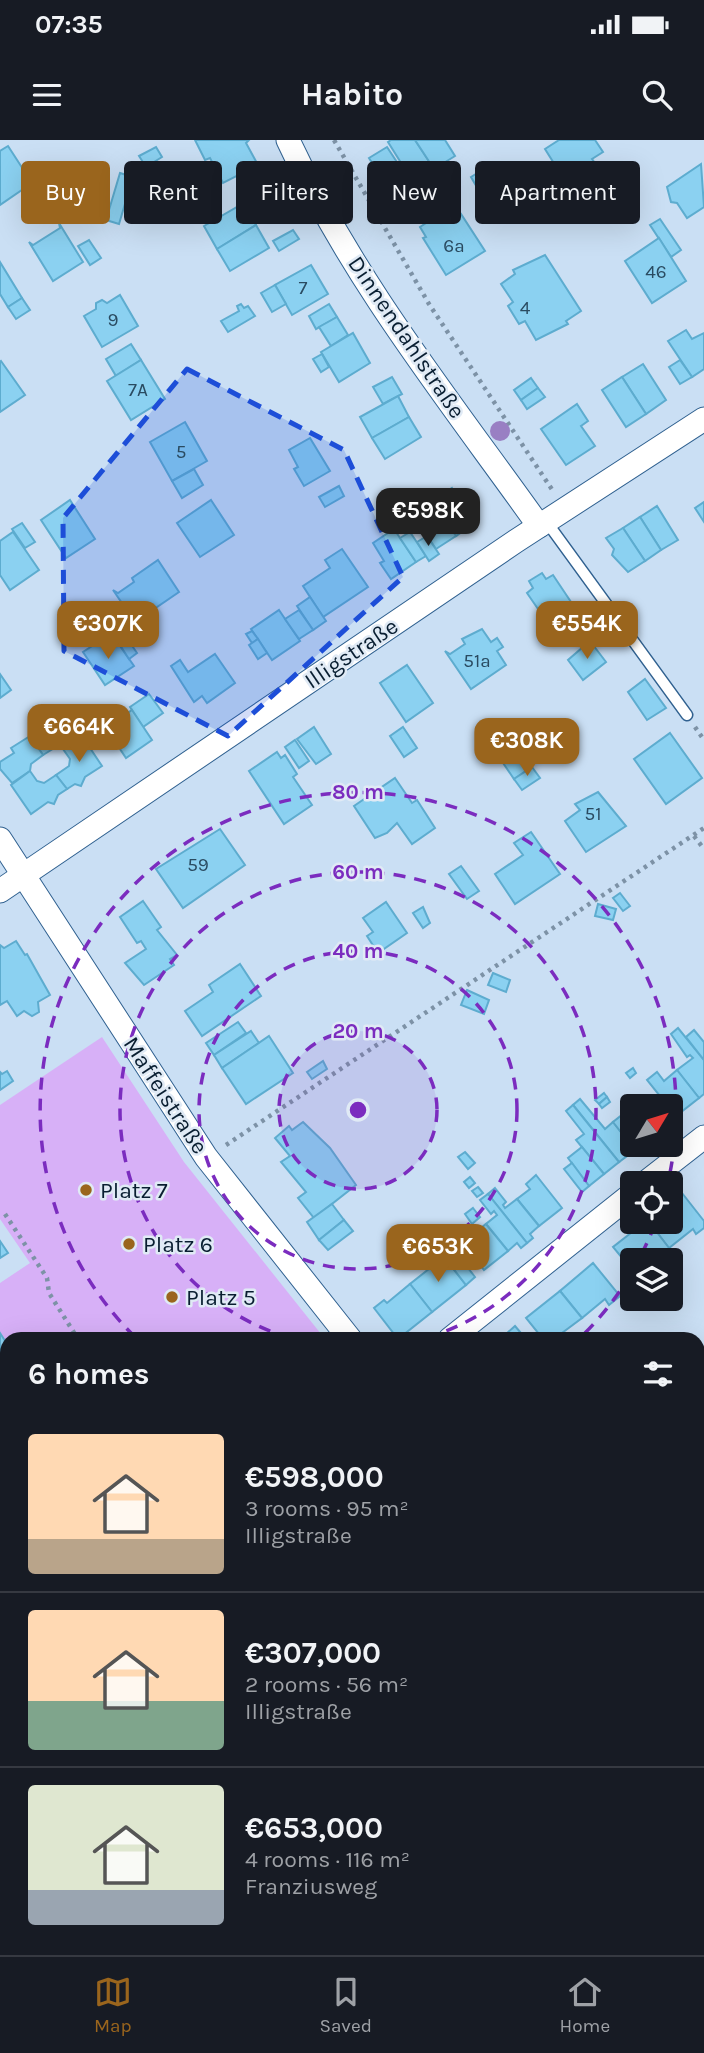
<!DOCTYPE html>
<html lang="en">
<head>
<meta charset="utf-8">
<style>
  :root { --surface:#171b24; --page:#242831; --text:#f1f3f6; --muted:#9ea1a6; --line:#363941; --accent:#9a651d }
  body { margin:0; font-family:Karla,sans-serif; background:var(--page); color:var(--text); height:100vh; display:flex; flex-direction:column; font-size:26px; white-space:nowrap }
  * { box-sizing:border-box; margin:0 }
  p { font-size:23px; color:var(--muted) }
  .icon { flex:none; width:38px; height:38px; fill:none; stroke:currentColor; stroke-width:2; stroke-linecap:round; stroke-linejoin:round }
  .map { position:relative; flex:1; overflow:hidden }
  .details { position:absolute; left:0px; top:1192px; width:705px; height:625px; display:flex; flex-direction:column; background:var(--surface); border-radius:21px 21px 0 0; box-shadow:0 7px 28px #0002 }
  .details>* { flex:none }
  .hud { position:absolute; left:21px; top:21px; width:663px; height:63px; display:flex; gap:14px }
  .needle { width:46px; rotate:52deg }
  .tools { position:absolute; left:620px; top:954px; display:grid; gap:14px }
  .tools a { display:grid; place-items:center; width:63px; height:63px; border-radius:7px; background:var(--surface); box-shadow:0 7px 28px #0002; font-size:35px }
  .price { position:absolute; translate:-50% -60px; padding:0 16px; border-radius:14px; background:var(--accent); color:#fff; font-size:23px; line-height:46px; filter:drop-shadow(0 2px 4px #0008) }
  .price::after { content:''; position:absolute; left:50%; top:42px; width:21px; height:16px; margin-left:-10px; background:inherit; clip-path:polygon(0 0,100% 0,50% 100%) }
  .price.current { background:#222; color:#fff }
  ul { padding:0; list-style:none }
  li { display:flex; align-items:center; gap:21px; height:175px; padding:0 28px }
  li+li { border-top:2px solid var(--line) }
  li span { display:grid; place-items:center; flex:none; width:196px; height:140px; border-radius:7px; color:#555 }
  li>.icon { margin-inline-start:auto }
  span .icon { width:84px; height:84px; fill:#fffc; stroke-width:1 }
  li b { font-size:30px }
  h2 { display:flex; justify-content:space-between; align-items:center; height:84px; padding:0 28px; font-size:30px }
  .pill { padding:0 24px; border-radius:7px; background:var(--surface); box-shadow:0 7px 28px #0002; font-size:24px; line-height:63px }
  .pill.current { background:var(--accent); color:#fff }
  .status { display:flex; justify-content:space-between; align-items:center; height:49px; padding:0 35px; background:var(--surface); direction:ltr }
  .status svg { height:19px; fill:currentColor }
  header { display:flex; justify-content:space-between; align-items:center; height:91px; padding:0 28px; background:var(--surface); font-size:32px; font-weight:700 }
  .dock { display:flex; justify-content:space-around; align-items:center; height:98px; border-top:2px solid var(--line); background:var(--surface); font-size:19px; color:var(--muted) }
  .dock a { display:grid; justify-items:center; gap:4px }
  .dock .current { color:var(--accent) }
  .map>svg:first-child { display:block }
</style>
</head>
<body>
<div class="status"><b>07:35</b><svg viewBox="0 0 49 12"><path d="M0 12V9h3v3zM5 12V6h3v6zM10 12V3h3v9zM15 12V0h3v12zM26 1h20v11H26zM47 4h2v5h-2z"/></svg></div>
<header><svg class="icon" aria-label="menu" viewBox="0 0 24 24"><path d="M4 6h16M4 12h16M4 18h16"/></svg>Habito<svg class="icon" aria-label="search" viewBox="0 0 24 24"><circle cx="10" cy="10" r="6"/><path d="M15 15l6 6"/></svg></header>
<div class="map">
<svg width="704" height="1815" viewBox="0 0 704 1815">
  <rect width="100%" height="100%" fill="#cadff4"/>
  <path fill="#d7b0f7" d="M102,897l82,125 141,177h-318v349l-7,6v-411l30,-20 -30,-44v-114z"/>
  <g fill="#8bd1f1" stroke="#5daccf" stroke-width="2">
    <path d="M195,0h54l-3,3 12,22 -35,18 -13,-25 -5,2z"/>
    <path d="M391,0h24l19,29 -21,13 -25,-40z"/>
    <path d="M415,0h30l10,16 -21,13z"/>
    <path d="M559,0h36l8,12 -11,7 3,4 -8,6 9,15 -11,6 -3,-5 -10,7 -27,-43z"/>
    <path d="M8,6l24,37 -32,22v-54z"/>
    <path d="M156,7l6,10 -16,10 -7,-11z"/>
    <path d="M387,7l25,38 -19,12 -24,-39z"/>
    <path d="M492,24l7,12 -21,13 -7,-12z"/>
    <path d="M701,24l3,43 -17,11 -10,-15 -6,-1 -4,-15z"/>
    <path d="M120,33l13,4 -14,47 -13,-4z"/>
    <path d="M244,63l12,22 -39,24 -13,-23z"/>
    <path d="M443,72l6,10 12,-8 24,37 -39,24 -23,-37 3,-1 -6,-10z"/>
    <path d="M660,79l21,31 -10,7 -21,-32z"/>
    <path d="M59,83l24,39 -30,19 -24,-39 4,3 27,-17z"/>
    <path d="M256,85l13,23 -39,23 -13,-22z"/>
    <path d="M293,90l6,9 -20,12 -6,-10z"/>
    <path d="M659,98l27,43 -34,22 -27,-42z"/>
    <path d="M89,100l12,18 -11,7 -12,-19z"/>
    <path d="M545,115l36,56 -15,10 2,3 -32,16 -11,-19 -6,3 -11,-18 5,-4 -12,-18 14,-10 -2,-4z"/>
    <path d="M0,122l22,36 -14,9 -8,-13z"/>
    <path d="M311,125l17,29 -36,21 -17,-30z"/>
    <path d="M275,145l11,19 -14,8 -11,-19z"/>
    <path d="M120,155l18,31 -36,21 -18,-31 12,-7v-6l6,-3 5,3z"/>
    <path d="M22,158l8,12 -14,9 -8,-12z"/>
    <path d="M241,164l3,4 4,-2 7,10 -27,16 -7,-11 18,-10 -2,-5z"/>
    <path d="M329,164l8,13 -21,12 -7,-13z"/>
    <path d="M337,177l11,18 -17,11 -12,-19z"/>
    <path d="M686,190l6,9 12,-6v36l-12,8 -24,-36z"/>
    <path d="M353,193l17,30 -31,19 -18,-30z"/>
    <path d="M131,204l10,16 -25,16 -10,-17z"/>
    <path d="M322,214l7,13 -8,5 -8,-13z"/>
    <path d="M141,220l24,39 -34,21 -24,-39z"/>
    <path d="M680,220l12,17 -12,7 -11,-17z"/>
    <path d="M1,221l24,34 -25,17v-50z"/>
    <path d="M643,224l23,36 -20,14 -24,-37z"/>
    <path d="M392,237l10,17 -19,10 -10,-17z"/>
    <path d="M622,237l24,37 -20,13 -24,-37z"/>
    <path d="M531,238l7,10 -17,12 -7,-10z"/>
    <path d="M538,248l7,9 -18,12 -6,-9z"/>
    <path d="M398,256l11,21 -37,21 -12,-21z"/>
    <path d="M577,264l11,17 -7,5 14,20 -29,19 -25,-36z"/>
    <path d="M409,277l12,20 -36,22 -13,-21z"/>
    <path d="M185,282l22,39 -35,20 -22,-39z"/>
    <path d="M310,298l20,33 -26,15 -10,-17 4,-2 -9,-17z"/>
    <path d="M194,329l9,16 -21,13 -10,-17z"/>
    <path d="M339,346l5,10 -19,11 -6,-10z"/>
    <path d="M452,348l24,34 -20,14 -24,-34z"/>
    <path d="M70,360l25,39 -29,19 -25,-38z"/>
    <path d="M211,360l23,35 -34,22 -23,-34z"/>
    <path d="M432,362l24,34 -20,13 -23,-34z"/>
    <path d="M704,362v20l-9,-14z"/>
    <path d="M657,366l21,34 -17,10 -21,-33z"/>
    <path d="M640,377l21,33 -16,11 -22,-33z"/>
    <path d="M22,383l13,19 -10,6 -13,-19z"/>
    <path d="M623,388l22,33 -17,11 -16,-17 2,-6 -8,-11z"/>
    <path d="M394,389l22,33 -25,17 -11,-16 4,-2 -11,-18z"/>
    <path d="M13,392l26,38 -29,20 -10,-15v-34z"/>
    <path d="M410,392l16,24 -10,6 -16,-24z"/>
    <path d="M427,396l12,18 -10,7 -12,-19z"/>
    <path d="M342,409l26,38 -45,30 -20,-31 27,-18 -5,-8z"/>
    <path d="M158,420l21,32 -44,30 -22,-32 5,3 16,-11 -2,-4z"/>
    <path d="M542,433l4,6 7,-4 22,33 -26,17 -22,-32 6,-5 -4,-7z"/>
    <path d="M310,457l16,24 -13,9 -16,-24z"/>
    <path d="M279,470l21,31 -28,19 -21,-31z"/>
    <path d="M299,470l14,20 -14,9 -14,-20z"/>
    <path d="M482,489l9,13 6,-4 6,9 -6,4 9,14 -35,24 -26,-38 5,3 15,-10 -3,-5z"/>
    <path d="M252,491l6,8 -6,4 -6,-9z"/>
    <path d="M111,493l23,33 -29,19 -22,-33 17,-11 4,6 10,-7z"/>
    <path d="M124,494l13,19 -8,6 -13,-20z"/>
    <path d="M258,499l9,14 -9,6 -9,-14z"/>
    <path d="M590,501l16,21 -23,18 -15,-20z"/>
    <path d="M215,514l20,29 -28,20 -5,-7 -8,6 -23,-36 9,-6 8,12z"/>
    <path d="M407,525l26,38 -27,19 -26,-39z"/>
    <path d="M0,534l11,16 -11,8z"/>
    <path d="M645,539l21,29 -19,12 -19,-28z"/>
    <path d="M149,554l14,19 -20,14 -13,-20z"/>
    <path d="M132,570l20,30 -26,18 -20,-30z"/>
    <path d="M69,576l12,21 -18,12 -7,-2 -13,8 -13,-19 18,-13 4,4z"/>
    <path d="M314,587l17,27 -15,10 -19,-25z"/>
    <path d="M403,587l14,21 -13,9 -14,-21z"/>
    <path d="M670,593l32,45 -36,26 -32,-45z"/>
    <path d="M30,596l13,19 -12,9 -1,7 -18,12 -12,-14v-7l14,-9 -3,-5z"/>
    <path d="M82,596l20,30 -17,11 -4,9 -6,-2 -8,5 -11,-14 13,-9 1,-7 -7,-10z"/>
    <path d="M295,600l14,21 -10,7 -14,-21z"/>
    <path d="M520,608l12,19 -18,12 -13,-19z"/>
    <path d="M277,612l4,6 4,-3 12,19 -4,3 19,28 -28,19 -35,-53z"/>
    <path d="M532,627l8,11 -18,12 -8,-11z"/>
    <path d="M30,631l7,10 7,2 12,-8 11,14 -9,6 -4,9 -6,-2 -17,12 -20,-29z"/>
    <path d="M395,638l17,25 5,-3 18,28 -23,16 -15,-21 -10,10 -12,5 -21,-32z"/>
    <path d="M598,652l28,34 -40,26 -21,-31 15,-11 -5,-6z"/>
    <path d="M220,689l25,36 -62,43 -27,-39z"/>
    <path d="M531,692l29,42 -45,30 -20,-30 28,-19 -9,-12z"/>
    <path d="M461,726l18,25 -12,8 -18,-25z"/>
    <path d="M620,753l10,13 -7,5 -10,-13z"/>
    <path d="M143,761l18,26 -4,3 20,25 -7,4 4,6 -30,20 -19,-22 21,-14 -5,-8 -4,2 -17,-26z"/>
    <path d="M386,762l21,31 -29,20 -11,-17 6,-4 -10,-14z"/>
    <path d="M598,764l18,5 -3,11 -18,-4z"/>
    <path d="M423,767l7,16 -7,5 -10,-15z"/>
    <path d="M16,801l9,14 2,-1 23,41 -12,7 1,10 -7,4 -8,-5 -7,5 -10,-15 -7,4v-60l4,3z"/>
    <path d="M240,824l21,32 -59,40 -17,-25 28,-19 -4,-7z"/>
    <path d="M493,833l17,7 -4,12 -18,-7z"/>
    <path d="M467,850l22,10 -5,14 -23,-9z"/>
    <path d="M238,882l8,11 -32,22 -8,-12z"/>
    <path d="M678,888l26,32v34l-5,4 -22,-28 16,-12 -3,-3 -3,2 -16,-23z"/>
    <path d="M694,890l10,12v18l-18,-23z"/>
    <path d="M251,891l8,12 -37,25 -8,-13z"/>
    <path d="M269,896l24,37 -47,31 -24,-36z"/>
    <path d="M323,921l4,8 -15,10 -5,-7z"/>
    <path d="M633,928l3,5 -6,5 -4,-5z"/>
    <path d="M677,930l22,28 -23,18 -29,-36 10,-8 7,9z"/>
    <path d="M7,931l6,10 -13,9v-18l2,2z"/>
    <path d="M604,953l3,4 -8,7 -4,-4z"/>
    <path d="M607,957l3,5 -8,6 -3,-4z"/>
    <path d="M647,958l6,8h-15z"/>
    <path d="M580,959l25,30 8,-7 22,28 -16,12 -46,-57z"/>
    <path d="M632,959l6,7h-6v38h9l-6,6 -22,-28 15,-12 -4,-5z"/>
    <path d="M573,965l46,57 -15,12 -28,-34 8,-6 -18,-23z"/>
    <path d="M303,982l27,26 26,37 -42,33 -16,-20 8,-6 -25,-30 9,-6 -15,-18 14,-12 3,4z"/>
    <path d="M582,1007l22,27 -15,12 -21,-28z"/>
    <path d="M465,1012l10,11 -7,6 -10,-12z"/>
    <path d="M572,1023l17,23 -7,6 -18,-23z"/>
    <path d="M536,1035l26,33 -23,18 -22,-27 13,-10 -4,-5z"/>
    <path d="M470,1037l5,6 -6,5 -5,-6z"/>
    <path d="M478,1047l5,6 -6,4 -5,-6z"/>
    <path d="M495,1048l11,14 -3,3 2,3 12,-9 22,27 -9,8 3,4 -6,5 -39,-49z"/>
    <path d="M682,1053l22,28v7l-8,6 -3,-5 -24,19 -20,-26h21v-20z"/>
    <path d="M488,1054l39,49 -6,5 -4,-5 -9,8 -22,-27 11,-9 -3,-4 -3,3 -11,-14z"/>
    <path d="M332,1064l12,16 -25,20 -12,-18z"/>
    <path d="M473,1068l7,9 -8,7 -7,-10z"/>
    <path d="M344,1080l9,11 -25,19 -9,-10z"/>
    <path d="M645,1082h4l20,26 -15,12h-22v10l-19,-23z"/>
    <path d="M486,1084l22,27 -24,19 -21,-28z"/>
    <path d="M0,1101l8,12 -8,5z"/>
    <path d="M444,1117l22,28 -34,27 -22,-28z"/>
    <path d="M461,1119l14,18 -9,8 -14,-18z"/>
    <path d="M593,1123l27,33 -11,9 -4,-6 -23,19 -22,-27z"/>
    <path d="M410,1144l22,28 -34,27 -24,-31 10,-8 3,3z"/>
    <path d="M629,1148l3,10 6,1 -7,5 -8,-11z"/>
    <path d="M560,1151l22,27 -24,18 2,3h-17l-17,-21z"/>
    <path d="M515,1186l11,13h-16l-4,-5z"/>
    <path d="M0,1193l7,11v46l-7,4z"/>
    <path d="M701,1262l3,32 -6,5v-34z"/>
    <path d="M0,1436l7,8v54l-4,4 -3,-4z"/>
    <path d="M703,1457l1,17 -6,4v-18z"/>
    <path d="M701,1521l3,15 -6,5v-17z"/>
    <path d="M5,1642l2,1v35l-7,-8v-23z"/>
    <path d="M701,1728l3,5 -2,45 -4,-5z"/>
    <path d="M141,1810h18l4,4 -28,1z"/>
    <path d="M335,1810h20l-7,5h-10z"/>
    <path d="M355,1810h19l5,5h-31z"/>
    <path d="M518,1810h26l-7,5h-14z"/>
  </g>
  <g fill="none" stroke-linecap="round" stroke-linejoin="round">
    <defs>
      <g id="service">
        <path d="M546,381l141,194"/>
        <path d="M0,1359l7,8"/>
      </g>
      <g id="minor">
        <path d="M288,0c65,141 162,261 251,386"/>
        <path d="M0,699l206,318 144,182"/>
        <path d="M0,751l516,-350 188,-122"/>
        <path d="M645,1043l59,-46"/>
        <path d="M450,1199l182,-145"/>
        <path d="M0,1582l7,-6"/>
        <path d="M698,1635l6,7"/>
        <path d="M423,1810l5,5"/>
      </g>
    </defs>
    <use href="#service" stroke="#306190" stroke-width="13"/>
    <use href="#minor" stroke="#306190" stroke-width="25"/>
    <g stroke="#7d92a6" stroke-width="4.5" stroke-dasharray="3.5 5" stroke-linecap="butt">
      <path d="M334,0l95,164 124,187"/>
      <path d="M695,587l9,13"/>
      <path d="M694,696l10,13"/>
      <path d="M226,1005l478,-317"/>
      <path d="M5,1074l42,64 2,15 29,46"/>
      <path d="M698,1225l6,-5"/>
      <path d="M0,1284l7,-6"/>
    </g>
    <use href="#service" stroke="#fff" stroke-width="10"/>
    <use href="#minor" stroke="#fff" stroke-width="23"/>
  </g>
  <circle fill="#997fc3" cx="500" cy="291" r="10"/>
  <path fill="#1d4ed8" fill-opacity="0.2" stroke="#1d4ed8" stroke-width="5" stroke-dasharray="14 9" stroke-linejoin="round" d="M187,229l157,81 59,127 -175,159 -164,-85 -1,-133z"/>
  <circle cx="358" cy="970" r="79" fill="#7b2cbf" fill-opacity=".12"/>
  <g fill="none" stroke="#7b2cbf" stroke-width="3.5" stroke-dasharray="12 9">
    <circle cx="358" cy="970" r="79"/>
    <circle cx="358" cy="970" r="159"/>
    <path d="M290 1198A238 238 0 1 1 426 1198"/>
    <path d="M655 1084A318 318 0 0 1 639 1119M631 1134A318 318 0 0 1 581 1197M135 1197A318 318 0 1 1 668 1042"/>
  </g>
  <g fill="#9a651d" stroke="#e0eaf5" stroke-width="2.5">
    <circle cx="86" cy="1050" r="7"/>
    <circle cx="129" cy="1104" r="7"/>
    <circle cx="172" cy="1157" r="7"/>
  </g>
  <g text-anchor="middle" stroke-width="5" stroke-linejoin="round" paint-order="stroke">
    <g font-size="19" fill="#2a4b61">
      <text x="454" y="112">6a</text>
      <text x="656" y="138">46</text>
      <text x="303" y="154">7</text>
      <text x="525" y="174">4</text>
      <text x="113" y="186">9</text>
      <text x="138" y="256">7A</text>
      <text x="181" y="318">5</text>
      <text x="477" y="527">51a</text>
      <text x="593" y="680">51</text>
      <text x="198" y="731">59</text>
    </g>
    <g font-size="23" fill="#091e31" stroke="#e0eaf5">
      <text transform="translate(407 197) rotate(56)" y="8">Dinnendahlstraße</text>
      <text transform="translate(351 513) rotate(-34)" y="8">Illigstraße</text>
      <text transform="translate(166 955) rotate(57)" y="8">Maffeistraße</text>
    </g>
    <g font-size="23" fill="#091e31" stroke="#e0eaf5" text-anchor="start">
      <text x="100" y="1058">Platz 7</text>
      <text x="143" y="1112">Platz 6</text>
      <text x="186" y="1165">Platz 5</text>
    </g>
  </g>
  <circle cx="358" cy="970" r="10" fill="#7b2cbf" stroke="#e0eaf5" stroke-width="3.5"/>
  <g font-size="21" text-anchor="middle" font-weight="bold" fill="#7b2cbf" stroke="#e0eaf5" stroke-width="5" stroke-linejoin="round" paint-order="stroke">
    <text x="358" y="659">80 m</text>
    <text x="358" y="739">60 m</text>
    <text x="358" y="818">40 m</text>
    <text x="358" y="898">20 m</text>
  </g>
</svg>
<div class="tools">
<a><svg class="needle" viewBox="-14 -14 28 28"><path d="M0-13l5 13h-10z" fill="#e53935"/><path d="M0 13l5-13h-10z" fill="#9ea1a6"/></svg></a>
<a><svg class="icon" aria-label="locate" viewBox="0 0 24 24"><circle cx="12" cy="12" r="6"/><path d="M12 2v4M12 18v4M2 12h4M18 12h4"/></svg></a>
<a><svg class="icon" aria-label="layers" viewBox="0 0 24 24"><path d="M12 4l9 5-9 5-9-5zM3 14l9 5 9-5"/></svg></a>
</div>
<b class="price current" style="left:428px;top:408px">€598K</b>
<b class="price" style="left:108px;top:521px">€307K</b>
<b class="price" style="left:587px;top:521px">€554K</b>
<b class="price" style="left:79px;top:624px">€664K</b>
<b class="price" style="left:527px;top:638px">€308K</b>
<b class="price" style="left:438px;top:1144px">€653K</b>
<div class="hud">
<a class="pill current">Buy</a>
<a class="pill">Rent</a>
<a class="pill">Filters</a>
<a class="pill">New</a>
<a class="pill">Apartment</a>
</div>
<section class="details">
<h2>6 homes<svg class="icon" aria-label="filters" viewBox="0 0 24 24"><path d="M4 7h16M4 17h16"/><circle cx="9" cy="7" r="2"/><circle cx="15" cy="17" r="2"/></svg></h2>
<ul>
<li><span style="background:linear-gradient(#ffd9b3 75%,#b9a48a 0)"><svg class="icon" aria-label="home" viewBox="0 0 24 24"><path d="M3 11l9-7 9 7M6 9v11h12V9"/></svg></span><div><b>€598,000</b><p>3 rooms · 95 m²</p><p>Illigstraße</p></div></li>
<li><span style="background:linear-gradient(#ffd9b3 65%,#7fa58c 0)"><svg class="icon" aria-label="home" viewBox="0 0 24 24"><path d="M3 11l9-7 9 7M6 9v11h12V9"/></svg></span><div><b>€307,000</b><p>2 rooms · 56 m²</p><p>Illigstraße</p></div></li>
<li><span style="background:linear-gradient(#dfe7d0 75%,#9aa5b1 0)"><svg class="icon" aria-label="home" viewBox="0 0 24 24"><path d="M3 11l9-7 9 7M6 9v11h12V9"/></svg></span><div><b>€653,000</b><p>4 rooms · 116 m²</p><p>Franziusweg</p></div></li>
</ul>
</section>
</div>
<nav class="dock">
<a class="current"><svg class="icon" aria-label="map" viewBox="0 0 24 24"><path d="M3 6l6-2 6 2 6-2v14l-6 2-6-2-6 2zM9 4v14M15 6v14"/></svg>Map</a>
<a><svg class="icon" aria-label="saved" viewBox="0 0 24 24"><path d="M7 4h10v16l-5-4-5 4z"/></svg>Saved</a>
<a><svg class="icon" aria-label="home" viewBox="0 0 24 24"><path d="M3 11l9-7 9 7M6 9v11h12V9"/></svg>Home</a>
</nav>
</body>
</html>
